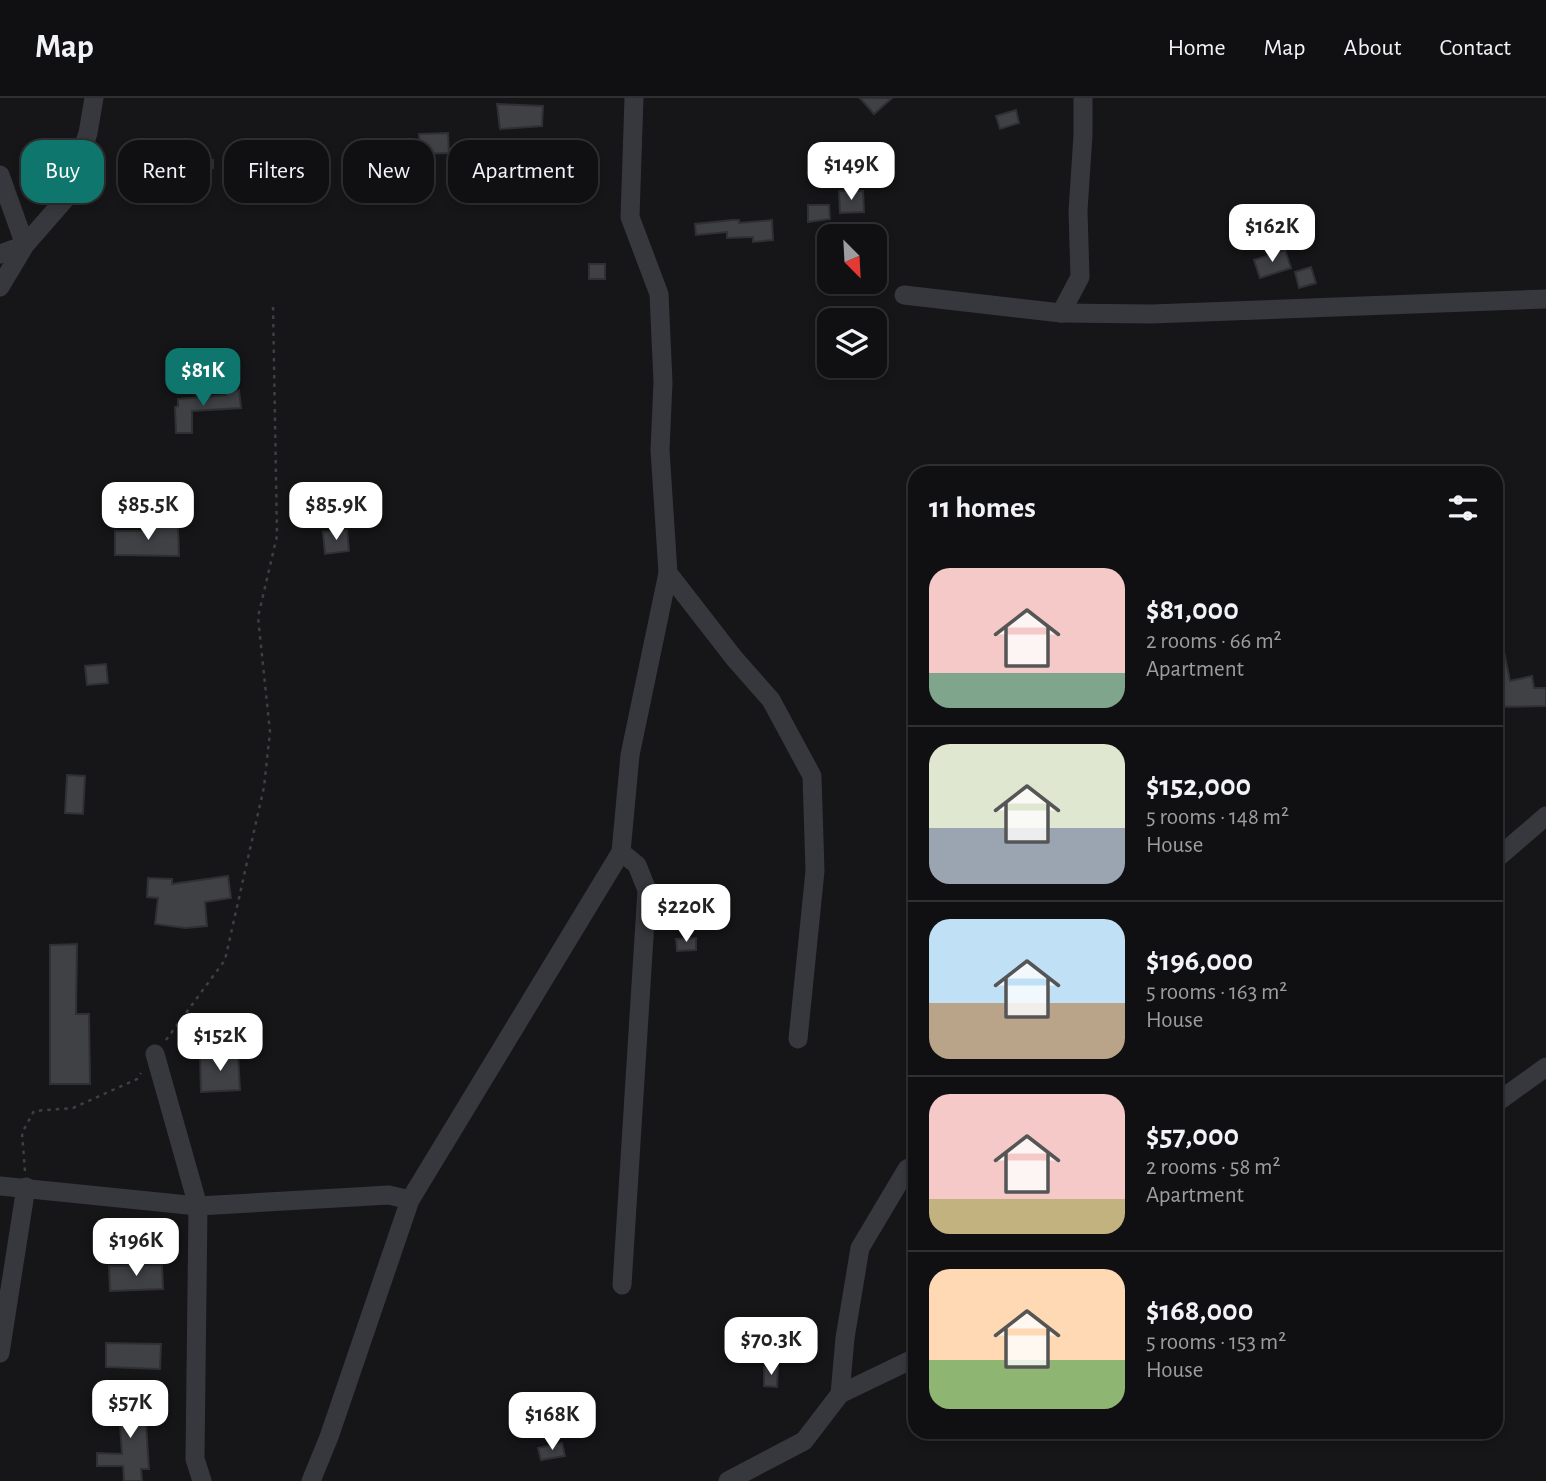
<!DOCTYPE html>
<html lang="en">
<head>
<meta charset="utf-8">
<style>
  :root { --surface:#101012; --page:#1e1e20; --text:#f1f3f6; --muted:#9c9d9f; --line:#303032; --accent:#0f766e }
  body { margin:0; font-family:"Alegreya Sans",sans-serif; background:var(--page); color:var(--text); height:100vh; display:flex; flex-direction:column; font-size:26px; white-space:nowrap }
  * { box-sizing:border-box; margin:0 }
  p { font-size:23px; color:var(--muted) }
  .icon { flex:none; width:38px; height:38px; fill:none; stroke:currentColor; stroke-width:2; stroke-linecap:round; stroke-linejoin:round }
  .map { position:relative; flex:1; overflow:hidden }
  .panel { position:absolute; left:908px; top:368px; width:595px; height:973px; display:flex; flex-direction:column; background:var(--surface); border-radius:21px; box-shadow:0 4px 10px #0003,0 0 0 2px var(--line) }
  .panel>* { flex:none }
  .top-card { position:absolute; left:21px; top:42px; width:665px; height:63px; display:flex; gap:14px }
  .needle { width:46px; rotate:156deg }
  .buttons { position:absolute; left:817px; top:126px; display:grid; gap:14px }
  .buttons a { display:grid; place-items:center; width:70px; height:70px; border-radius:14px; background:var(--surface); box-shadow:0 4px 10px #0003,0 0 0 2px var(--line); font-size:35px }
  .price { position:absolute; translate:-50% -60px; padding:0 16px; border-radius:14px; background:#fff; color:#222; font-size:23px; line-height:46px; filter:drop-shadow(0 2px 4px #0008) }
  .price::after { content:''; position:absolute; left:50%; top:42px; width:21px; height:16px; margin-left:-10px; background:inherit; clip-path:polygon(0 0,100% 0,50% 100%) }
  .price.on { background:var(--accent); color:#fff }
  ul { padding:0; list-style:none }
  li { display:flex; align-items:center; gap:21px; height:175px; padding:0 21px }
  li+li { border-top:2px solid var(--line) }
  li span { display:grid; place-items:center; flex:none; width:196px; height:140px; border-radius:21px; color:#555 }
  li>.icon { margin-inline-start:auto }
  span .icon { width:84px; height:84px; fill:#fffc; stroke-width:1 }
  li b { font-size:30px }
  h2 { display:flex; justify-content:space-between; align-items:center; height:84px; padding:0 21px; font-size:30px }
  .chip { padding:0 24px; border-radius:21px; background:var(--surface); box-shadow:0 4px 10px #0003,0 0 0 2px var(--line); font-size:24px; line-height:63px }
  .chip.on { background:var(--accent); color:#fff }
  header { display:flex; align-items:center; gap:42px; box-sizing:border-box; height:98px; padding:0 35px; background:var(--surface); border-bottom:2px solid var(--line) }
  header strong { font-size:33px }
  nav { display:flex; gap:38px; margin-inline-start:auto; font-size:24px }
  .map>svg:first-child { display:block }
</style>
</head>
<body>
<header>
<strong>Map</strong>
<nav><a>Home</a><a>Map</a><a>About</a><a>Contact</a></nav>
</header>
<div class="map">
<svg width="1546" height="1383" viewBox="0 0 1546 1383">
  <rect width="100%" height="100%" fill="#161618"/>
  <g fill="#404145" stroke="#303034" stroke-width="2">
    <path d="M860,0h32l-18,16z"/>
    <path d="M497,6l46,2 -1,20 -42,3z"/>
    <path d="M1016,12l3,13 -19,6 -4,-13z"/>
    <path d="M448,35l1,20 -29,1 -1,-20z"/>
    <path d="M456,48h13v17h-12z"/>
    <path d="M213,62v8l-36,6 -39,2v-13z"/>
    <path d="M839,93h24l1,21 -24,1z"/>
    <path d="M808,107h21l1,14 -22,3z"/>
    <path d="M732,122h7v3l33,-3 1,20 -20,2v-5l-26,1v-6l-31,3 -1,-11z"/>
    <path d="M1285,152l6,18 -31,10 -6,-18z"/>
    <rect x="589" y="166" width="16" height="15"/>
    <path d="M1311,169l5,16 -17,5 -4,-16z"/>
    <path d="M239,292l2,18 -49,3v22h-16l-1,-26 3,-1v-7l48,-4 -1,-3z"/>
    <path d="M147,429h31l1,29 -64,-1v-24h32z"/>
    <path d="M347,432l2,21 -24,3 -2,-22z"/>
    <path d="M1502,544l8,39 22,-5 2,12h12v18l-50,1v-64z"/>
    <path d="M106,566l2,19 -21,2 -2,-19z"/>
    <path d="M67,677l18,1 -2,38 -18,-1z"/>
    <path d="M228,778l3,22 -26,4 2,24 -22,2 -30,-4 3,-26 -11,-1 1,-19 24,1v5z"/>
    <path d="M696,840v12l-19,1 -1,-12z"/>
    <path d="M77,846l-1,70h13l1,70h-40v-139z"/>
    <path d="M238,956l2,36 -39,2 -1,-36z"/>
    <path d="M162,1167l1,24 -53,2 -1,-25z"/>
    <path d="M106,1245l55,1 -1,25 -54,-2z"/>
    <path d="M764,1269h14l-1,20 -13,-1z"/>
    <path d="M144,1297l5,74h-8l1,12h-18l-1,-15h-26v-13l25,1 -4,-58z"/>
    <path d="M562,1345l3,13 -24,4 -3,-12z"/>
  </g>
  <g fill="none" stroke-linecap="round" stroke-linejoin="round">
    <g stroke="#3d3f44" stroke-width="2.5" stroke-dasharray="3.5 5" stroke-linecap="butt">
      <path d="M166,942l59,-80 39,-173 6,-55 -12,-115 19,-81 -4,-232"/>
      <path d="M25,1073l-3,-38 12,-22 39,-3 64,-29 4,-6"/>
    </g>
    <g stroke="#37383d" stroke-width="19">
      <path d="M634,0l-4,119 29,77 4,88 -3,68 8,123 66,85 37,42 41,76 3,95 -17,168"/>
      <path d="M0,77l25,70 -25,9"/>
      <path d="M0,189l25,-42 41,-47 22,-65 6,-35"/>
      <path d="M904,197l157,18 19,-36 -2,-66 5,-76v-37"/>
      <path d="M1061,215l90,1 395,-15"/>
      <path d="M621,754l16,13 10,25 -25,395"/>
      <path d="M1496,761l50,-43"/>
      <path d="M155,956l43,152 -3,253 7,22"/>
      <path d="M1496,1005l50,-36"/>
      <path d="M0,1088l198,20 191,-11 21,5"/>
      <path d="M0,1255l26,-166"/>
      <path d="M840,1296l5,-56 15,-90 47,-79 8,-4"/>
      <path d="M311,1383l18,-44 81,-237 211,-348 9,-97 38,-182"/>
      <path d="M728,1383l76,-40 36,-47 75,-36"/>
    </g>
  </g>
</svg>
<div class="buttons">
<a><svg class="needle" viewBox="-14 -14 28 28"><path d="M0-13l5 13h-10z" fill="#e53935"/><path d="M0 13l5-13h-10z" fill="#9c9d9f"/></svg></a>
<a><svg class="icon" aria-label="layers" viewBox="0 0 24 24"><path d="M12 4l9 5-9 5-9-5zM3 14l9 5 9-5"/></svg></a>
</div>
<b class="price" style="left:851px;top:104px">$149K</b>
<b class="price" style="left:1272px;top:166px">$162K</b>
<b class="price on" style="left:203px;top:310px">$81K</b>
<b class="price" style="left:148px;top:444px">$85.5K</b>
<b class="price" style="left:336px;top:444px">$85.9K</b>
<b class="price" style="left:686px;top:846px">$220K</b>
<b class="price" style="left:220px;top:975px">$152K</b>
<b class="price" style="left:136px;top:1180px">$196K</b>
<b class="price" style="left:771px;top:1279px">$70.3K</b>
<b class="price" style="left:130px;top:1342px">$57K</b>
<b class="price" style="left:552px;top:1354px">$168K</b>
<div class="top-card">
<a class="chip on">Buy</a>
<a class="chip">Rent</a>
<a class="chip">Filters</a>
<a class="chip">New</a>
<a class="chip">Apartment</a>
</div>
<section class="panel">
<h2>11 homes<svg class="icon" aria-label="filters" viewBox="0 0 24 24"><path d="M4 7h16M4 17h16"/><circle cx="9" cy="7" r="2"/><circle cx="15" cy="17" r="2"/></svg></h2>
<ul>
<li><span style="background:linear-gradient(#f6c9c9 75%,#7fa58c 0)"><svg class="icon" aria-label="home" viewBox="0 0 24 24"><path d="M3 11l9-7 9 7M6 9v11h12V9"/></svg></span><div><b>$81,000</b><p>2 rooms · 66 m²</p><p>Apartment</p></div></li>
<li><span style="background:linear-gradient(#dfe7d0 60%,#9aa5b1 0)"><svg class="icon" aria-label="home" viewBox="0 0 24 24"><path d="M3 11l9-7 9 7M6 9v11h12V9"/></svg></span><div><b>$152,000</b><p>5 rooms · 148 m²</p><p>House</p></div></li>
<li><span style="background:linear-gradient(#bfe0f5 60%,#b9a48a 0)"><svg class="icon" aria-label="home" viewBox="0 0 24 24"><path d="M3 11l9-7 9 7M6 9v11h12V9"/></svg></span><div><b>$196,000</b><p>5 rooms · 163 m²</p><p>House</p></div></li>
<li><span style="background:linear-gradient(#f6c9c9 75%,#c2b280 0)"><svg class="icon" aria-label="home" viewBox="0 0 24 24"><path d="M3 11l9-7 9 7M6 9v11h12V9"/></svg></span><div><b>$57,000</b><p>2 rooms · 58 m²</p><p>Apartment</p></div></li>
<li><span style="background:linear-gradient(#ffd9b3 65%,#8fb573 0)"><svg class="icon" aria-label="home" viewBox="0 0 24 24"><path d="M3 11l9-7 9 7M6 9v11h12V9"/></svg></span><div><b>$168,000</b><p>5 rooms · 153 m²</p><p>House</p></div></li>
</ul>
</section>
</div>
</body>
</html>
